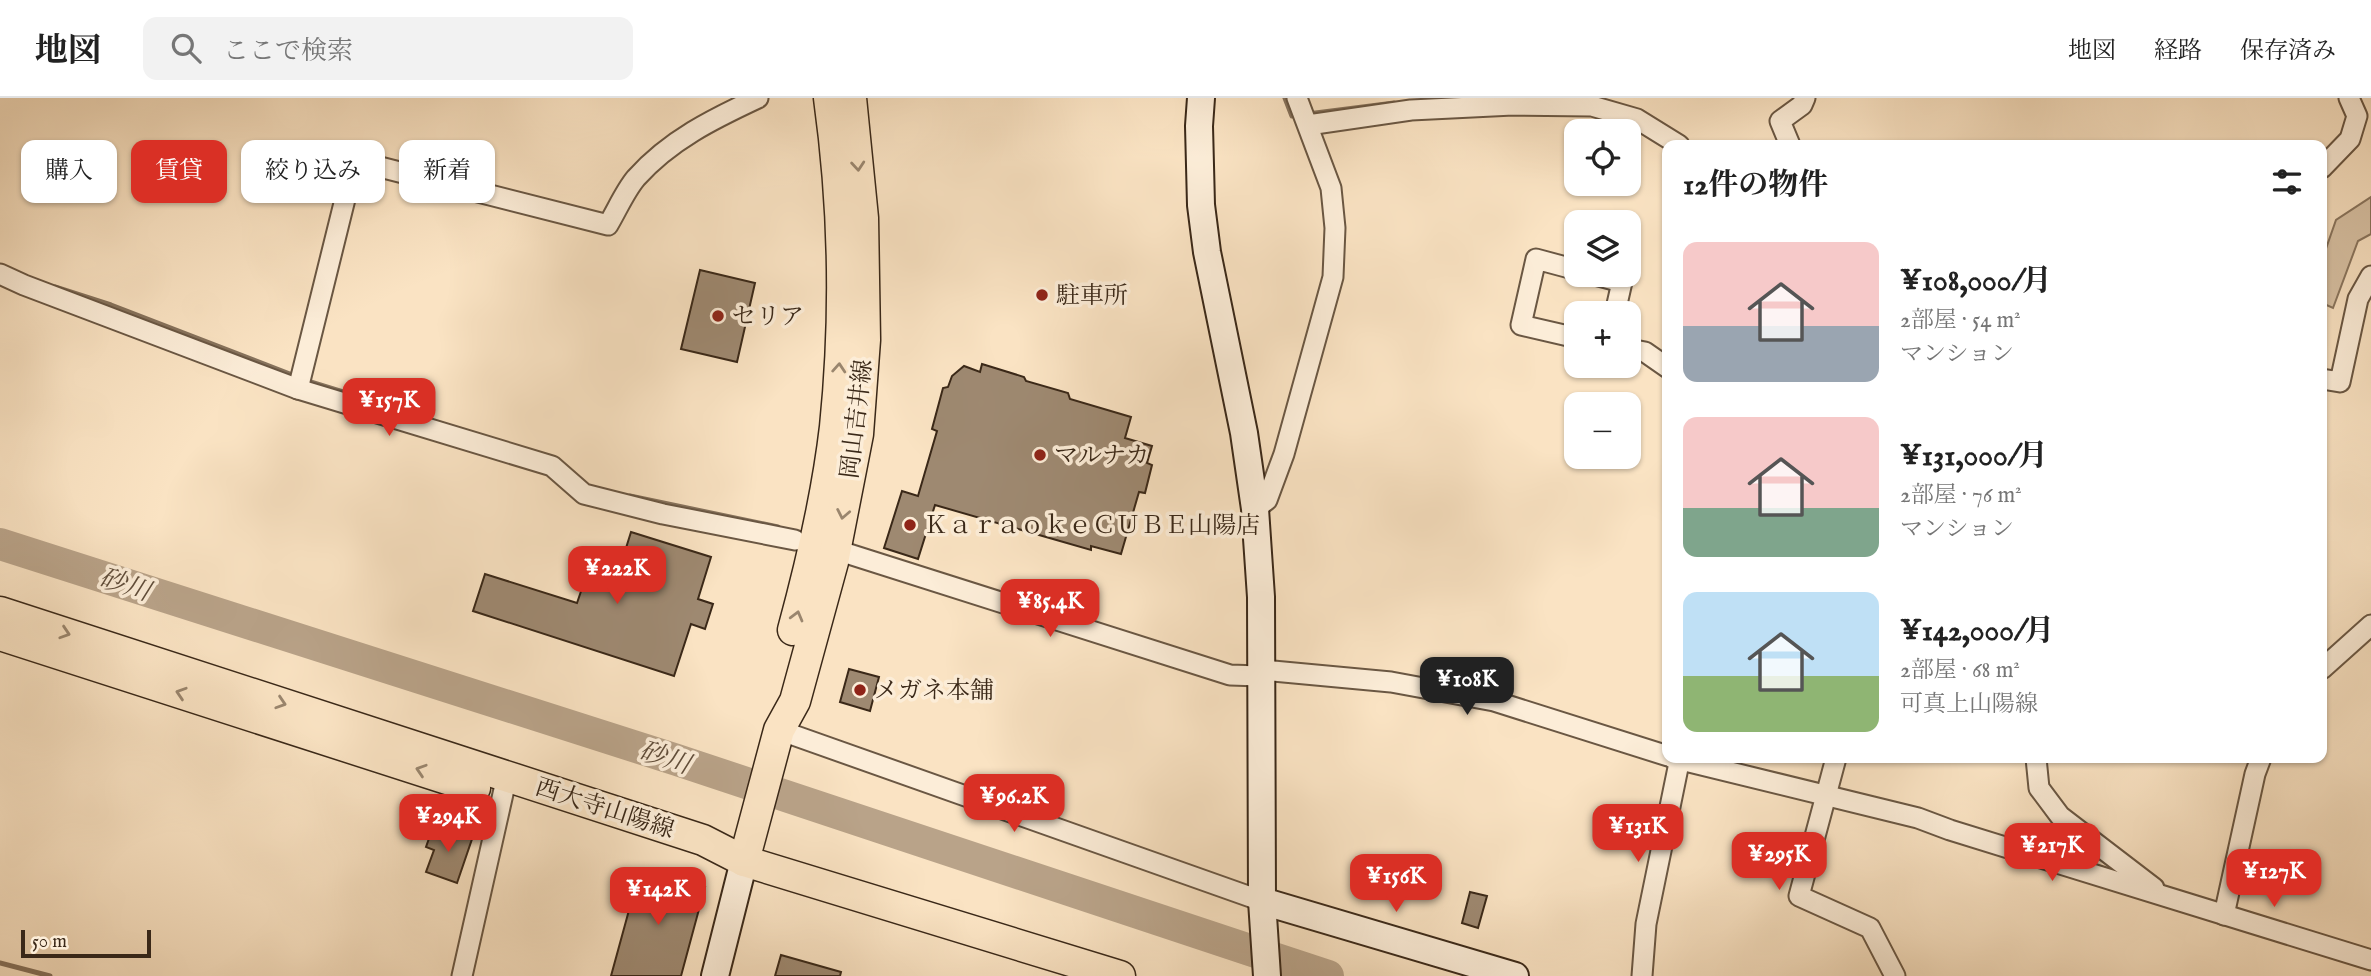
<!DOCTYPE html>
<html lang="ja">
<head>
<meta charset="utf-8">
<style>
  :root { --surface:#fff; --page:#f2f2f2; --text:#222; --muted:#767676; --line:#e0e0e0; --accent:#d93025 }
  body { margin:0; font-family:"IM FELL English","Noto Serif JP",serif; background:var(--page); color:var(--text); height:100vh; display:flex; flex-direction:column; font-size:26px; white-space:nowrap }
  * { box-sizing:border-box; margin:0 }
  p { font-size:23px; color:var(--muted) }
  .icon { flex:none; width:38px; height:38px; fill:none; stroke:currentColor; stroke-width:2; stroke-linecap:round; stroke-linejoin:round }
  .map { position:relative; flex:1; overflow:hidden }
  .details { position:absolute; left:1662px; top:42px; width:665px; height:623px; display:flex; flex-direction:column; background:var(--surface); border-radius:14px; box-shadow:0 2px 5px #0004 }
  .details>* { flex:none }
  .guide { position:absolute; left:21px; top:42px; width:665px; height:63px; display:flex; gap:14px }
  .buttons { position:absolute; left:1564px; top:21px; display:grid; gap:14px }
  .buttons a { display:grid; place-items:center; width:77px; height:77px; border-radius:14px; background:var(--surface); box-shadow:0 2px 5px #0004; font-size:35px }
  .scale { position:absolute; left:21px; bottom:18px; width:130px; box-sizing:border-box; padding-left:7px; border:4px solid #3a2818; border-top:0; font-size:19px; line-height:24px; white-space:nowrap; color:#3a2818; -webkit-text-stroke:5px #fcedd8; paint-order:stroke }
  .price { position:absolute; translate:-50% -60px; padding:0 16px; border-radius:14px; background:var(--accent); color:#fff; font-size:23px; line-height:46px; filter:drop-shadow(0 2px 4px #0008) }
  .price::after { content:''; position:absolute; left:50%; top:42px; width:21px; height:16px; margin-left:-10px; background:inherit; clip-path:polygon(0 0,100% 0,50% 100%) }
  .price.selected { background:#222; color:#fff }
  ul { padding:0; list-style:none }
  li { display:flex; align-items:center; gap:21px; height:175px; padding:0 21px }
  li span { display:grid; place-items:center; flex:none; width:196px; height:140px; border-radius:14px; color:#555 }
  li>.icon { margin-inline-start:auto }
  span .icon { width:84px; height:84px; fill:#fffc; stroke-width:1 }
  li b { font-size:30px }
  h2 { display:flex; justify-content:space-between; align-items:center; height:84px; padding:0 21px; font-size:30px }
  .pill { padding:0 24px; border-radius:14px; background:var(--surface); box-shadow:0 2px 5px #0004; font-size:24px; line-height:63px }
  .pill.selected { background:var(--accent); color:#fff }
  header { display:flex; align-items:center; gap:42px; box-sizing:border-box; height:98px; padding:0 35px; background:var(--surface); border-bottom:2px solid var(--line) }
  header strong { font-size:33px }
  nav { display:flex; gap:38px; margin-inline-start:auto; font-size:24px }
  .search { width:490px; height:63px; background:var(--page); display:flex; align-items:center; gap:18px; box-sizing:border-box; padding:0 24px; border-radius:14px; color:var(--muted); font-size:26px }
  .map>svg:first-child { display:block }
</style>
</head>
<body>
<header>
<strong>地図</strong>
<div class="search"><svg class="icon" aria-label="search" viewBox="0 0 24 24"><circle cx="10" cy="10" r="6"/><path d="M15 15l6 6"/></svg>ここで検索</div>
<nav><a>地図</a><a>経路</a><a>保存済み</a></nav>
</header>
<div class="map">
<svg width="2371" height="878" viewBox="0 0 2371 878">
  <rect width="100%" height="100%" fill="#fae3c3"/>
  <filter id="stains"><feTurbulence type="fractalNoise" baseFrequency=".00286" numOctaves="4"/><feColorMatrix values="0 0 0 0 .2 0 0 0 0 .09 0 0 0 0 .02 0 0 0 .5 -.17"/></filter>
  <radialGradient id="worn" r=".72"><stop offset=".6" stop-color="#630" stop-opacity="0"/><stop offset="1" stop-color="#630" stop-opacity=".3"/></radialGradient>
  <path fill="#d9c3a6" stroke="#8a765f" stroke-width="2" d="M2371,99v37l-13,7 -25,67 -11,-5v-43l14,-40z"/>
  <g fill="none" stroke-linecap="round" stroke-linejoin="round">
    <g stroke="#86725c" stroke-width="5">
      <path d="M1285,0l7,18 102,-13"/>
      <path d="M1428,2l18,-2"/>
      <path d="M55,189l56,18 184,71"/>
      <path d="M304,282l101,31"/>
      <path d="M630,398l148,31"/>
      <path d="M0,865l50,13"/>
    </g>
    <path stroke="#b9a389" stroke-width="32" d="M0,446l677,216 651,216"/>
  </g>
  <g fill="#9e8971" stroke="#3a2818" stroke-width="2">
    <path d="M700,172l55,13 -18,79 -56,-13z"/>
    <path d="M982,266l42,13 2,4 42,12 2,6 61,18 -6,21 27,8 -5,17 5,2 -7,28 -6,-1 -18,62 -30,-8v4l-156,-45 -17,54 -34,-11 18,-57 16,5 19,-65 -5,-2 11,-41 5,-1 4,-11 12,-10 16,6z"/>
    <path d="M631,434l80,25 -13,42 15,5 -8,25 -14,-5 -17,52 -201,-65 12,-37 92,29 12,-35 28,9z"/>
    <path d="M849,571l30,8 -9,34 -30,-9z"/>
    <path d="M442,730l30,11 -15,44 -31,-11 8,-22 -8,-3 5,-14 8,2z"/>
    <path d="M640,772l65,17 -24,89h-70z"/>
    <path d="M1470,794l17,4 -9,32 -16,-5z"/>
    <path d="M781,857l60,17 -1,4h-65z"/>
  </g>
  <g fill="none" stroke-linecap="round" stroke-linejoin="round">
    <defs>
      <g id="street">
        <path d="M1308,27l103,-15 102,-5 79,1 45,13 42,26"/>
        <path d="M1790,47l-10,-24 22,-16 3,-7"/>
        <path d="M2322,70l28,-29 7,-23 -8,-18"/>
        <path d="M1577,172l-41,-11 -15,66 56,13"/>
        <path d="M0,176l24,11 274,104 254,77 32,28 79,20 132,26"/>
        <path d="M1595,177l27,7 -7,31"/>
        <path d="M1629,251l16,3 23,16"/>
        <path d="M2322,281l18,3 18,-83 13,-23"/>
        <path d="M298,291l49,-198 21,-27 240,61c9,-15 17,-34 28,-47 34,-38 77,-59 122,-80"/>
        <path d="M1255,411l12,-9 17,-46 49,-177 2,-49 -4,-40 -34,-90"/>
        <path d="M849,456l381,121 30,1 13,-5 118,11 103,19 174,55"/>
        <path d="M2322,571l49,-44"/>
        <path d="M779,632l483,171"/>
        <path d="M1673,660l245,60 32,12 421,130"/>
        <path d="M1836,660l-37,138 71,32 25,48"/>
        <path d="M2036,660l3,30 21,28 94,72"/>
        <path d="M2224,817l31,-141 6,-16"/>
        <path d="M462,878l45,-200"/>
        <path d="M1642,878l4,-52 34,-166"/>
      </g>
      <g id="secondary">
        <path d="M1201,0l-2,28 2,79 6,47 37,181 11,76 6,88 1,304 5,75"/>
        <path d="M1262,803l253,75"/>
        <path d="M715,878l29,-115"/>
      </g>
      <g id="primary">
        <path d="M0,514l703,228 41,21 376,115"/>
        <path d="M793,532c18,-66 34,-134 42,-203 11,-108 9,-221 -6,-329"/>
        <path d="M0,537l475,153"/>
        <path d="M744,763l35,-131 16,-29 38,-139 25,-128 7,-94 -2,-122 -12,-120"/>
      </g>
    </defs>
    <use href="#street" stroke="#6a5743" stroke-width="23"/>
    <use href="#secondary" stroke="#3a2818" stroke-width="30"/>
    <use href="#primary" stroke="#3a2818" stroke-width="33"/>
    <use href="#street" stroke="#fcedd8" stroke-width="19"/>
    <use href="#secondary" stroke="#fcedd8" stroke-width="26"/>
    <use href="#primary" stroke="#fae3c3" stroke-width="30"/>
  </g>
  <defs><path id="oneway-chevron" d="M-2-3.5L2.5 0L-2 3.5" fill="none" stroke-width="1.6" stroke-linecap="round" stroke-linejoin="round" transform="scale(1.75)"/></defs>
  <g stroke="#9a866e">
    <use href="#oneway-chevron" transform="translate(858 68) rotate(85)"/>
    <use href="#oneway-chevron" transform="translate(839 270) rotate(-86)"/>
    <use href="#oneway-chevron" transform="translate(843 416) rotate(101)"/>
    <use href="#oneway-chevron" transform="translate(797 518) rotate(-75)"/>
    <use href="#oneway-chevron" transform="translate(65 535) rotate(18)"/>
    <use href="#oneway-chevron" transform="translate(181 595) rotate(-162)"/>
    <use href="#oneway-chevron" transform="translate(281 605) rotate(18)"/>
    <use href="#oneway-chevron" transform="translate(421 672) rotate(-162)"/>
  </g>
  <g fill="#8f2418" stroke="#fcedd8" stroke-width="2.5">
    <circle cx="1042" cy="197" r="7"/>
    <circle cx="718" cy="218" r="7"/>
    <circle cx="1040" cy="357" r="7"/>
    <circle cx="910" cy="427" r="7"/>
    <circle cx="860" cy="592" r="7"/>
  </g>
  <g text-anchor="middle" stroke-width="7" stroke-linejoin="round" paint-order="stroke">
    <g font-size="24" fill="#3a2818" stroke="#fcedd8" text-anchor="start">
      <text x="1056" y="205">駐車所</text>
      <text x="732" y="226">セリア</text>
      <text x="1054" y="365">マルナカ</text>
      <text x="924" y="435">ＫａｒａｏｋｅＣＵＢＥ山陽店</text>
      <text x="874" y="600">メガネ本舗</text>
    </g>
    <g font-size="24" fill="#3a2818" stroke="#fcedd8">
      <text transform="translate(856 321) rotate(-83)" y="8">岡山吉井線</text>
      <text transform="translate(605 710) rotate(18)" y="8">西大寺山陽線</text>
    </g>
    <g font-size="26" font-style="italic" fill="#604d3a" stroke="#fcedd8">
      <text transform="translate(125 486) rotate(18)" y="9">砂川</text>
      <text transform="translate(665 659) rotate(18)" y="9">砂川</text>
    </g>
  </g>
  <rect width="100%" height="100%" filter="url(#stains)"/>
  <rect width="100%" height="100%" fill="url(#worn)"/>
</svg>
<div class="buttons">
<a><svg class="icon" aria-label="locate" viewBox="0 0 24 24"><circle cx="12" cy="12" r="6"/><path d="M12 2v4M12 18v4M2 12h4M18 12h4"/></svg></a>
<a><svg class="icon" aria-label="layers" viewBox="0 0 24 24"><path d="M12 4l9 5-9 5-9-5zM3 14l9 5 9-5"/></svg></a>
<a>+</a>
<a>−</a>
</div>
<div class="scale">50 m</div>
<b class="price" style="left:389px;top:340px">¥157K</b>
<b class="price" style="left:617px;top:508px">¥222K</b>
<b class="price" style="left:1050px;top:541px">¥85.4K</b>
<b class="price selected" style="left:1467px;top:619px">¥108K</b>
<b class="price" style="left:1014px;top:736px">¥96.2K</b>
<b class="price" style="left:448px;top:756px">¥294K</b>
<b class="price" style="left:1638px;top:766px">¥131K</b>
<b class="price" style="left:2052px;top:785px">¥217K</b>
<b class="price" style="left:1779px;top:794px">¥295K</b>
<b class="price" style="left:2274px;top:811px">¥127K</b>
<b class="price" style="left:1396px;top:816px">¥156K</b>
<b class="price" style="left:658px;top:829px">¥142K</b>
<div class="guide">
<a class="pill">購入</a>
<a class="pill selected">賃貸</a>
<a class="pill">絞り込み</a>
<a class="pill">新着</a>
</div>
<section class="details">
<h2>12件の物件<svg class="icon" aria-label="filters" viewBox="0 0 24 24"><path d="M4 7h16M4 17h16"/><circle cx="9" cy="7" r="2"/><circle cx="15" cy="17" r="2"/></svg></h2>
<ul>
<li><span style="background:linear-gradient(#f6c9c9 60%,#9aa5b1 0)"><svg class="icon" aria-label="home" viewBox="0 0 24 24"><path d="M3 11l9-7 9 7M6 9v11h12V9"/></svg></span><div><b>¥108,000/月</b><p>2部屋 · 54 m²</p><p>マンション</p></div></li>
<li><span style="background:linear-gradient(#f6c9c9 65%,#7fa58c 0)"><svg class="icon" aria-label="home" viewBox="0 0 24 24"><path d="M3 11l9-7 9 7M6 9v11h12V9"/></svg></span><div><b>¥131,000/月</b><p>2部屋 · 76 m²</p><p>マンション</p></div></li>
<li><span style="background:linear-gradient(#bfe0f5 60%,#8fb573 0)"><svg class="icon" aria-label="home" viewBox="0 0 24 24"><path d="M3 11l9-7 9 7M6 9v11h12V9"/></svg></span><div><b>¥142,000/月</b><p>2部屋 · 68 m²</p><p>可真上山陽線</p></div></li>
</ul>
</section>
</div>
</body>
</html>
